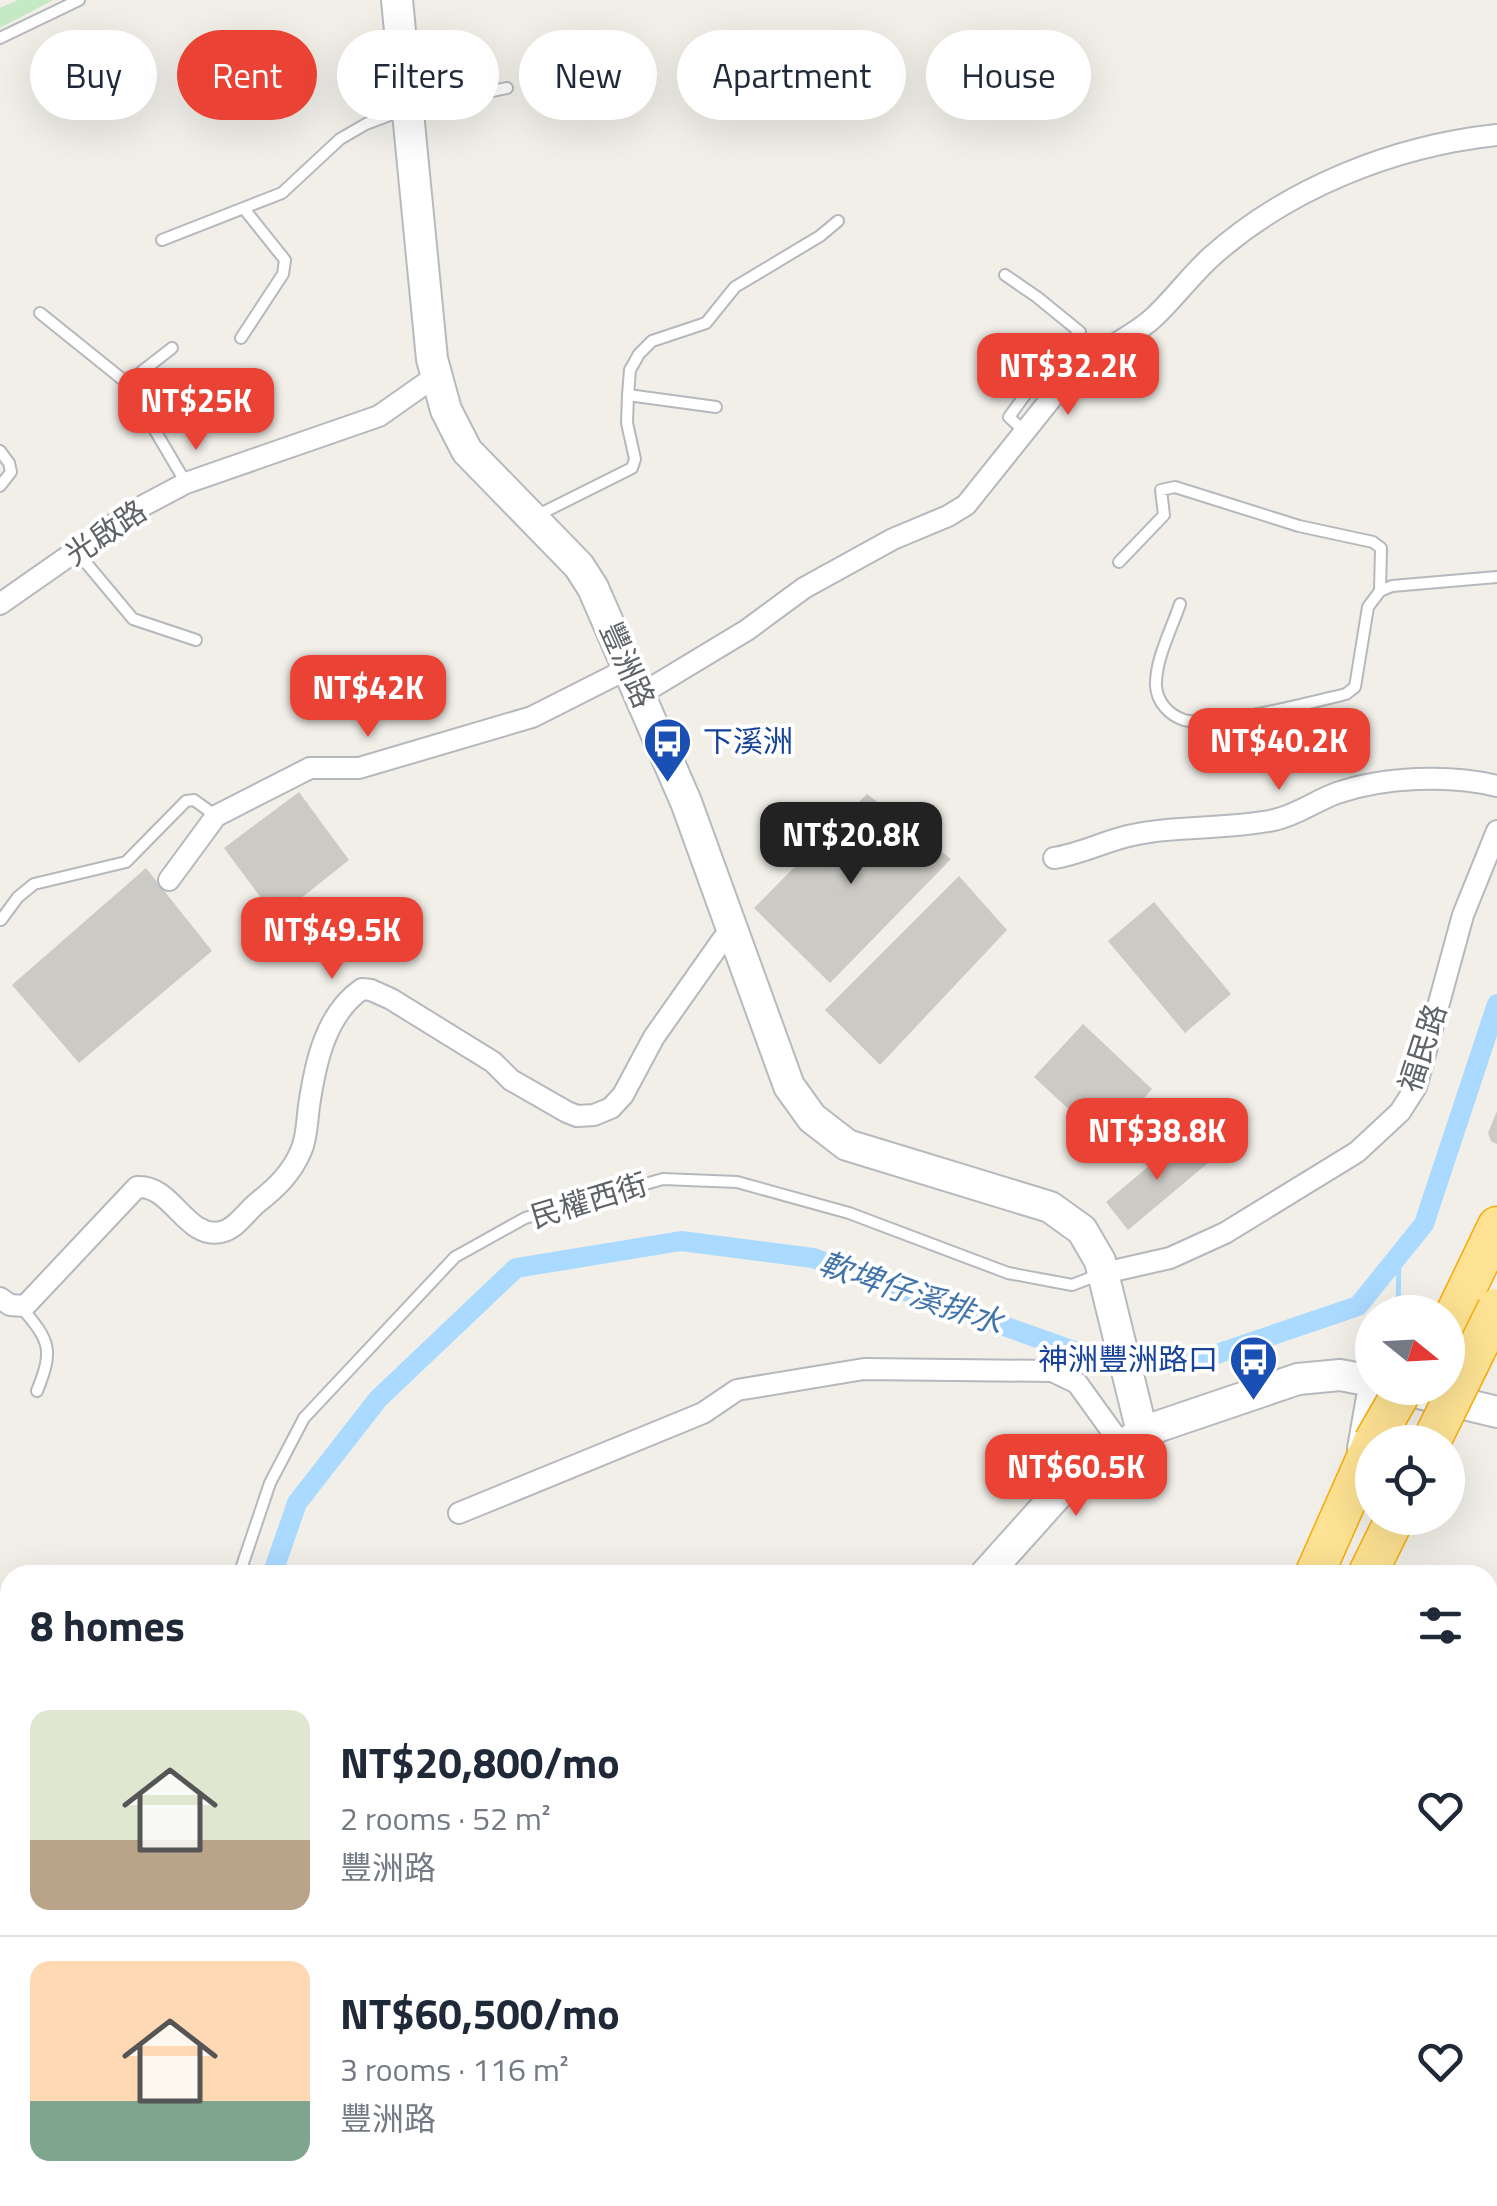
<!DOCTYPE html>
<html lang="en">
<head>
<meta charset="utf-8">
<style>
  :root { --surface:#fff; --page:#f6f6f7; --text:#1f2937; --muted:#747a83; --line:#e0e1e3; --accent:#ea4335 }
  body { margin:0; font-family:"Titillium Web","Noto Sans TC",sans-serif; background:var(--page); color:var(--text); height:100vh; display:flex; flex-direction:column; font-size:38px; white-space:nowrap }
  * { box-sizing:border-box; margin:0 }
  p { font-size:32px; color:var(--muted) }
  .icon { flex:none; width:55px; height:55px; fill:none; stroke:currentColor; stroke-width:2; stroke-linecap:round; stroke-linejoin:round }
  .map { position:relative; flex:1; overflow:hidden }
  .side { position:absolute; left:0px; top:1565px; width:1498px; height:642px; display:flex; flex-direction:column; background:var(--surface); border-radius:30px 30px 0 0; box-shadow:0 10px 40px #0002 }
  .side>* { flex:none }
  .top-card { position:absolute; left:30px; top:30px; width:1438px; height:90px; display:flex; gap:20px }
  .needle { width:65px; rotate:108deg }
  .fabs { position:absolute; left:1355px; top:1295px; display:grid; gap:20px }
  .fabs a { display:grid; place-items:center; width:110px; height:110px; border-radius:50%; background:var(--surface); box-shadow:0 10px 40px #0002; font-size:50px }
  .price { position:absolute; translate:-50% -85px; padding:0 22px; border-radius:20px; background:var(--accent); color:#fff; font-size:32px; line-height:65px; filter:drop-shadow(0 2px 5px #0008) }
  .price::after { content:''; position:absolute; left:50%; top:60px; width:30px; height:22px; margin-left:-15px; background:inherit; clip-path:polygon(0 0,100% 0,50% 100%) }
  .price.active { background:#222; color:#fff }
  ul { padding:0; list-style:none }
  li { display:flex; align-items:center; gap:30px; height:250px; padding:0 30px }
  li+li { border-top:2px solid var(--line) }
  li span { display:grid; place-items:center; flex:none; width:280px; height:200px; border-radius:20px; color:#555 }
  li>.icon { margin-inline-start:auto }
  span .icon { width:120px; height:120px; fill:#fffc; stroke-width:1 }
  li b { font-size:42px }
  h2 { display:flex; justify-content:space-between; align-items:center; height:120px; padding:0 30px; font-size:42px }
  .chip { padding:0 35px; border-radius:45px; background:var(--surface); box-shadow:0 10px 40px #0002; font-size:35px; line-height:90px }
  .chip.active { background:var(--accent); color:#fff }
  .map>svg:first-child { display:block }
</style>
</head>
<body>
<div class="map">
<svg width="1497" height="2206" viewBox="0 0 1497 2206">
  <rect width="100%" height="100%" fill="#f1efe8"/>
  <path fill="#c5e8c5" d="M18,0h35l-53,28v-20z"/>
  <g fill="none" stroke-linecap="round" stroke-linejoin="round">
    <g stroke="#aadaff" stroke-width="5">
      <path d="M1398,1312l1,-57"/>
      <path d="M937,2198l1,8"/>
      <path d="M866,2206l9,-8"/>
    </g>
    <g stroke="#aadaff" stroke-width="20">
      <path d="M272,1575l25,-72 81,-104 138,-131 165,-27 132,17 264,94 131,5 150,-51 66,-82 73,-220"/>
      <path d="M0,2079l10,-7"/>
    </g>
  </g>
  <g fill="#cccac5">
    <path d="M299,792l50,68 -73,58 -52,-70z"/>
    <path d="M867,794l84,65 -121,124 -76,-75z"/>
    <path d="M146,868l66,83 -133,112 -67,-78z"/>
    <path d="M959,876l48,54 -127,135 -55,-55z"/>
    <path d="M1154,902l77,92 -46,39 -77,-92z"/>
    <path d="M1083,1024l69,65 -48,53 -70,-65z"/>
    <path d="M1497,1111v33l-6,-3 -3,-8z"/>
    <path d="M1185,1136l23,27 -80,67 -22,-28z"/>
  </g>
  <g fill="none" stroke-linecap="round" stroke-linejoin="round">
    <defs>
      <g id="lane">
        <path d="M0,38l79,-38"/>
        <path d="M162,240l120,-47 58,-54 26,-15 42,-16 99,-20"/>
        <path d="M1005,275l32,22 43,35 -28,26 -43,59 16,15"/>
        <path d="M40,313l87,70 59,100"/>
        <path d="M241,338l42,-64 2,-14 -40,-50"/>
        <path d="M127,383l45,-35"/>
        <path d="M628,395l88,12"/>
        <path d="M0,451l9,12 2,9 -11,14"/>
        <path d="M538,515l94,-47 3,-9 -8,-36 1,-28 2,-25 9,-16 13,-13 54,-18 29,-36 85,-51 18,-15"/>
        <path d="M77,552l56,67 63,21"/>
        <path d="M1119,562l45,-47 -3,-25 14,-3 124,39 74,16 8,6 -1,43 12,-5 105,-9"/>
        <path d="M1180,604c-8,24 -25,56 -24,82 1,16 13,29 28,34 30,8 128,-18 162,-26l9,-7 13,-80 12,-16"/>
        <path d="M1,920l17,-23 16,-13 92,-22 60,-61 8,-1 22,16"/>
        <path d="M21,1307c29,34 33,42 16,84"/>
        <path d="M239,1575l31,-92 34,-65 151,-161 70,-39 138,-39 74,3 112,31 159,60 64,12 26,-10"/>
        <path d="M0,1718l10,6"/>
        <path d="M1488,2093l9,1"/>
        <path d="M901,2198l2,8"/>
      </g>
      <g id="street">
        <path d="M0,604l133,-93 53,-28 193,-67 57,-40"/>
        <path d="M641,694l106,-64 57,-42 89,-49 55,-23 18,-11 104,-130c25,-23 57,-34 82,-56 21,-19 38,-43 59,-62 77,-69 183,-111 286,-122"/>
        <path d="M1054,858c26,-4 49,-16 74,-22 47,-11 98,-6 146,-16 23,-5 41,-19 63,-27 46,-16 113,-19 160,-7"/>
        <path d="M169,880l47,-64 94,-48h49l173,-51 97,-49"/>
        <path d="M1104,1273l66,-15 55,-25 132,-81 43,-40 16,-25 47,-172 34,-84"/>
        <path d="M0,1298l10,7 15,1 112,-119c35,-3 49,53 84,45 15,-3 25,-20 36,-29 19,-15 34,-29 44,-52 6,-13 6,-31 8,-45 6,-41 16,-92 53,-117l9,1 20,9 102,63 18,18 56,32 10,4 17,-1 17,-7 12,-13 31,-58 69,-98 10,-4"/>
        <path d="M1358,1448l12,-68"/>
        <path d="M459,1513l244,-100 34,-23 127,-21 188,2 25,12 44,61"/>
      </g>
      <g id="secondary">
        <path d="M397,0l35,359 14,51 21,41 112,115 14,22 93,214 103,284 23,32 35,27 203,62 32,23 18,31 42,171"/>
        <path d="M1398,1388l99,24"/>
        <path d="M985,1575l79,-88 78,-55 156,-53 42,-4 32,6"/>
        <path d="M362,2206l9,-8"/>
      </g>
      <g id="highway">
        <path d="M1448,1328l49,-102"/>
        <path d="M1314,1575l58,-131"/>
        <path d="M1367,1575l28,-57"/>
        <path d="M1062,2206l2,-8"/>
        <path d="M1117,2206l3,-8"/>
      </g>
    </defs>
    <use href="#lane" stroke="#b5b8bc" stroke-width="14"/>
    <use href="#street" stroke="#b5b8bc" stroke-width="24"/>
    <use href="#secondary" stroke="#b6babf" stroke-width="34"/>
    <use href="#highway" stroke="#f9ab00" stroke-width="41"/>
    <use href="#lane" stroke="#fff" stroke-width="10"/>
    <use href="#street" stroke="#fff" stroke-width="20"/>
    <use href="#secondary" stroke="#fff" stroke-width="30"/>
    <use href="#highway" stroke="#fde293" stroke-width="38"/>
    <defs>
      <g id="highway-bridge">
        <path d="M1373,1442l31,-54"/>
        <path d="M1431,1442l66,-134"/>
      </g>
    </defs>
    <use href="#highway-bridge" stroke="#f9ab00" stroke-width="41" stroke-linecap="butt"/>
    <use href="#highway-bridge" stroke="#fde293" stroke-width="38"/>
  </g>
  <defs>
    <symbol id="bus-pin" viewBox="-11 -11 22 30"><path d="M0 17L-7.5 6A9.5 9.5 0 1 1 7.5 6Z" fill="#1a4fb4" stroke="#fff"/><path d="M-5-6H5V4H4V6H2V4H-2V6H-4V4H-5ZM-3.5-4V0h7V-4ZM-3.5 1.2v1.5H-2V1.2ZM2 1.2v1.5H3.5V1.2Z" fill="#fff"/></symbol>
  </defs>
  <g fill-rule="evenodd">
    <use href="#bus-pin" x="640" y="714" width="55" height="75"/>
    <use href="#bus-pin" x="1226" y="1332" width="55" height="75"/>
  </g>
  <g text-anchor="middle" stroke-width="8" stroke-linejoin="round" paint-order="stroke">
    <g font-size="30" fill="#5f6368" stroke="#fff">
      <text transform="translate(106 533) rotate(-34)" y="10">光啟路</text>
      <text transform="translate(627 665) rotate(66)" y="10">豐洲路</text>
      <text transform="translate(1423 1048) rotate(-72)" y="10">福民路</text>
      <text transform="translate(589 1201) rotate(-17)" y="10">民權西街</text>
    </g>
    <g font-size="30" fill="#164399" stroke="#fff" text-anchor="start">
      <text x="703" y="752">下溪洲</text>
      <text x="1218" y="1370" text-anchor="end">神洲豐洲路口</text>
    </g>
    <g font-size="32" font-style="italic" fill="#4174aa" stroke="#fff">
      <text transform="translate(911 1293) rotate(19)" y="11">軟埤仔溪排水</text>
    </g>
  </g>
</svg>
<div class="fabs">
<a><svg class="needle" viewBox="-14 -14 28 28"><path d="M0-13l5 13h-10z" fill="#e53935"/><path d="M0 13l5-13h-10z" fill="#747a83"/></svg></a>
<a><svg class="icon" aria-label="locate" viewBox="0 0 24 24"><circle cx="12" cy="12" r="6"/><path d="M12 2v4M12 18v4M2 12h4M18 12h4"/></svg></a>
</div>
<b class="price" style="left:1068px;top:418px">NT$32.2K</b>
<b class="price" style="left:196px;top:453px">NT$25K</b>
<b class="price" style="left:368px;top:740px">NT$42K</b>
<b class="price" style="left:1279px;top:793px">NT$40.2K</b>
<b class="price active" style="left:851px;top:887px">NT$20.8K</b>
<b class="price" style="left:332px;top:982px">NT$49.5K</b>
<b class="price" style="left:1157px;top:1183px">NT$38.8K</b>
<b class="price" style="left:1076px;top:1519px">NT$60.5K</b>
<div class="top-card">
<a class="chip">Buy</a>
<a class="chip active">Rent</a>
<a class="chip">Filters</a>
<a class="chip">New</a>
<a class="chip">Apartment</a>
<a class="chip">House</a>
</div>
<section class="side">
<h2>8 homes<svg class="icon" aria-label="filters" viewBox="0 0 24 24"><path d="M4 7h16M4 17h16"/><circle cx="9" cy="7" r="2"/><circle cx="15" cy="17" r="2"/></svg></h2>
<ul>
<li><span style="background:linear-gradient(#dfe7d0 65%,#b9a48a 0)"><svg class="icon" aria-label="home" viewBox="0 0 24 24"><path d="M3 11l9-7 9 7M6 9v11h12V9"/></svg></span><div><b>NT$20,800/mo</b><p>2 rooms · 52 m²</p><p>豐洲路</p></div><svg class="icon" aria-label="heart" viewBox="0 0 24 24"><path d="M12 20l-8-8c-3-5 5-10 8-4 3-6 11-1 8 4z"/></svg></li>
<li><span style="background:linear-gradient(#ffd9b3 70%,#7fa58c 0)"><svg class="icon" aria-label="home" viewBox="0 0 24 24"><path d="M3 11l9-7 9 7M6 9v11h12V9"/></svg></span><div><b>NT$60,500/mo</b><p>3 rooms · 116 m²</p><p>豐洲路</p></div><svg class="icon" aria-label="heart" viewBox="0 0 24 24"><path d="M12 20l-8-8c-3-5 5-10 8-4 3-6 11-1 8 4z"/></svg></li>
</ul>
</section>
</div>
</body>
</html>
